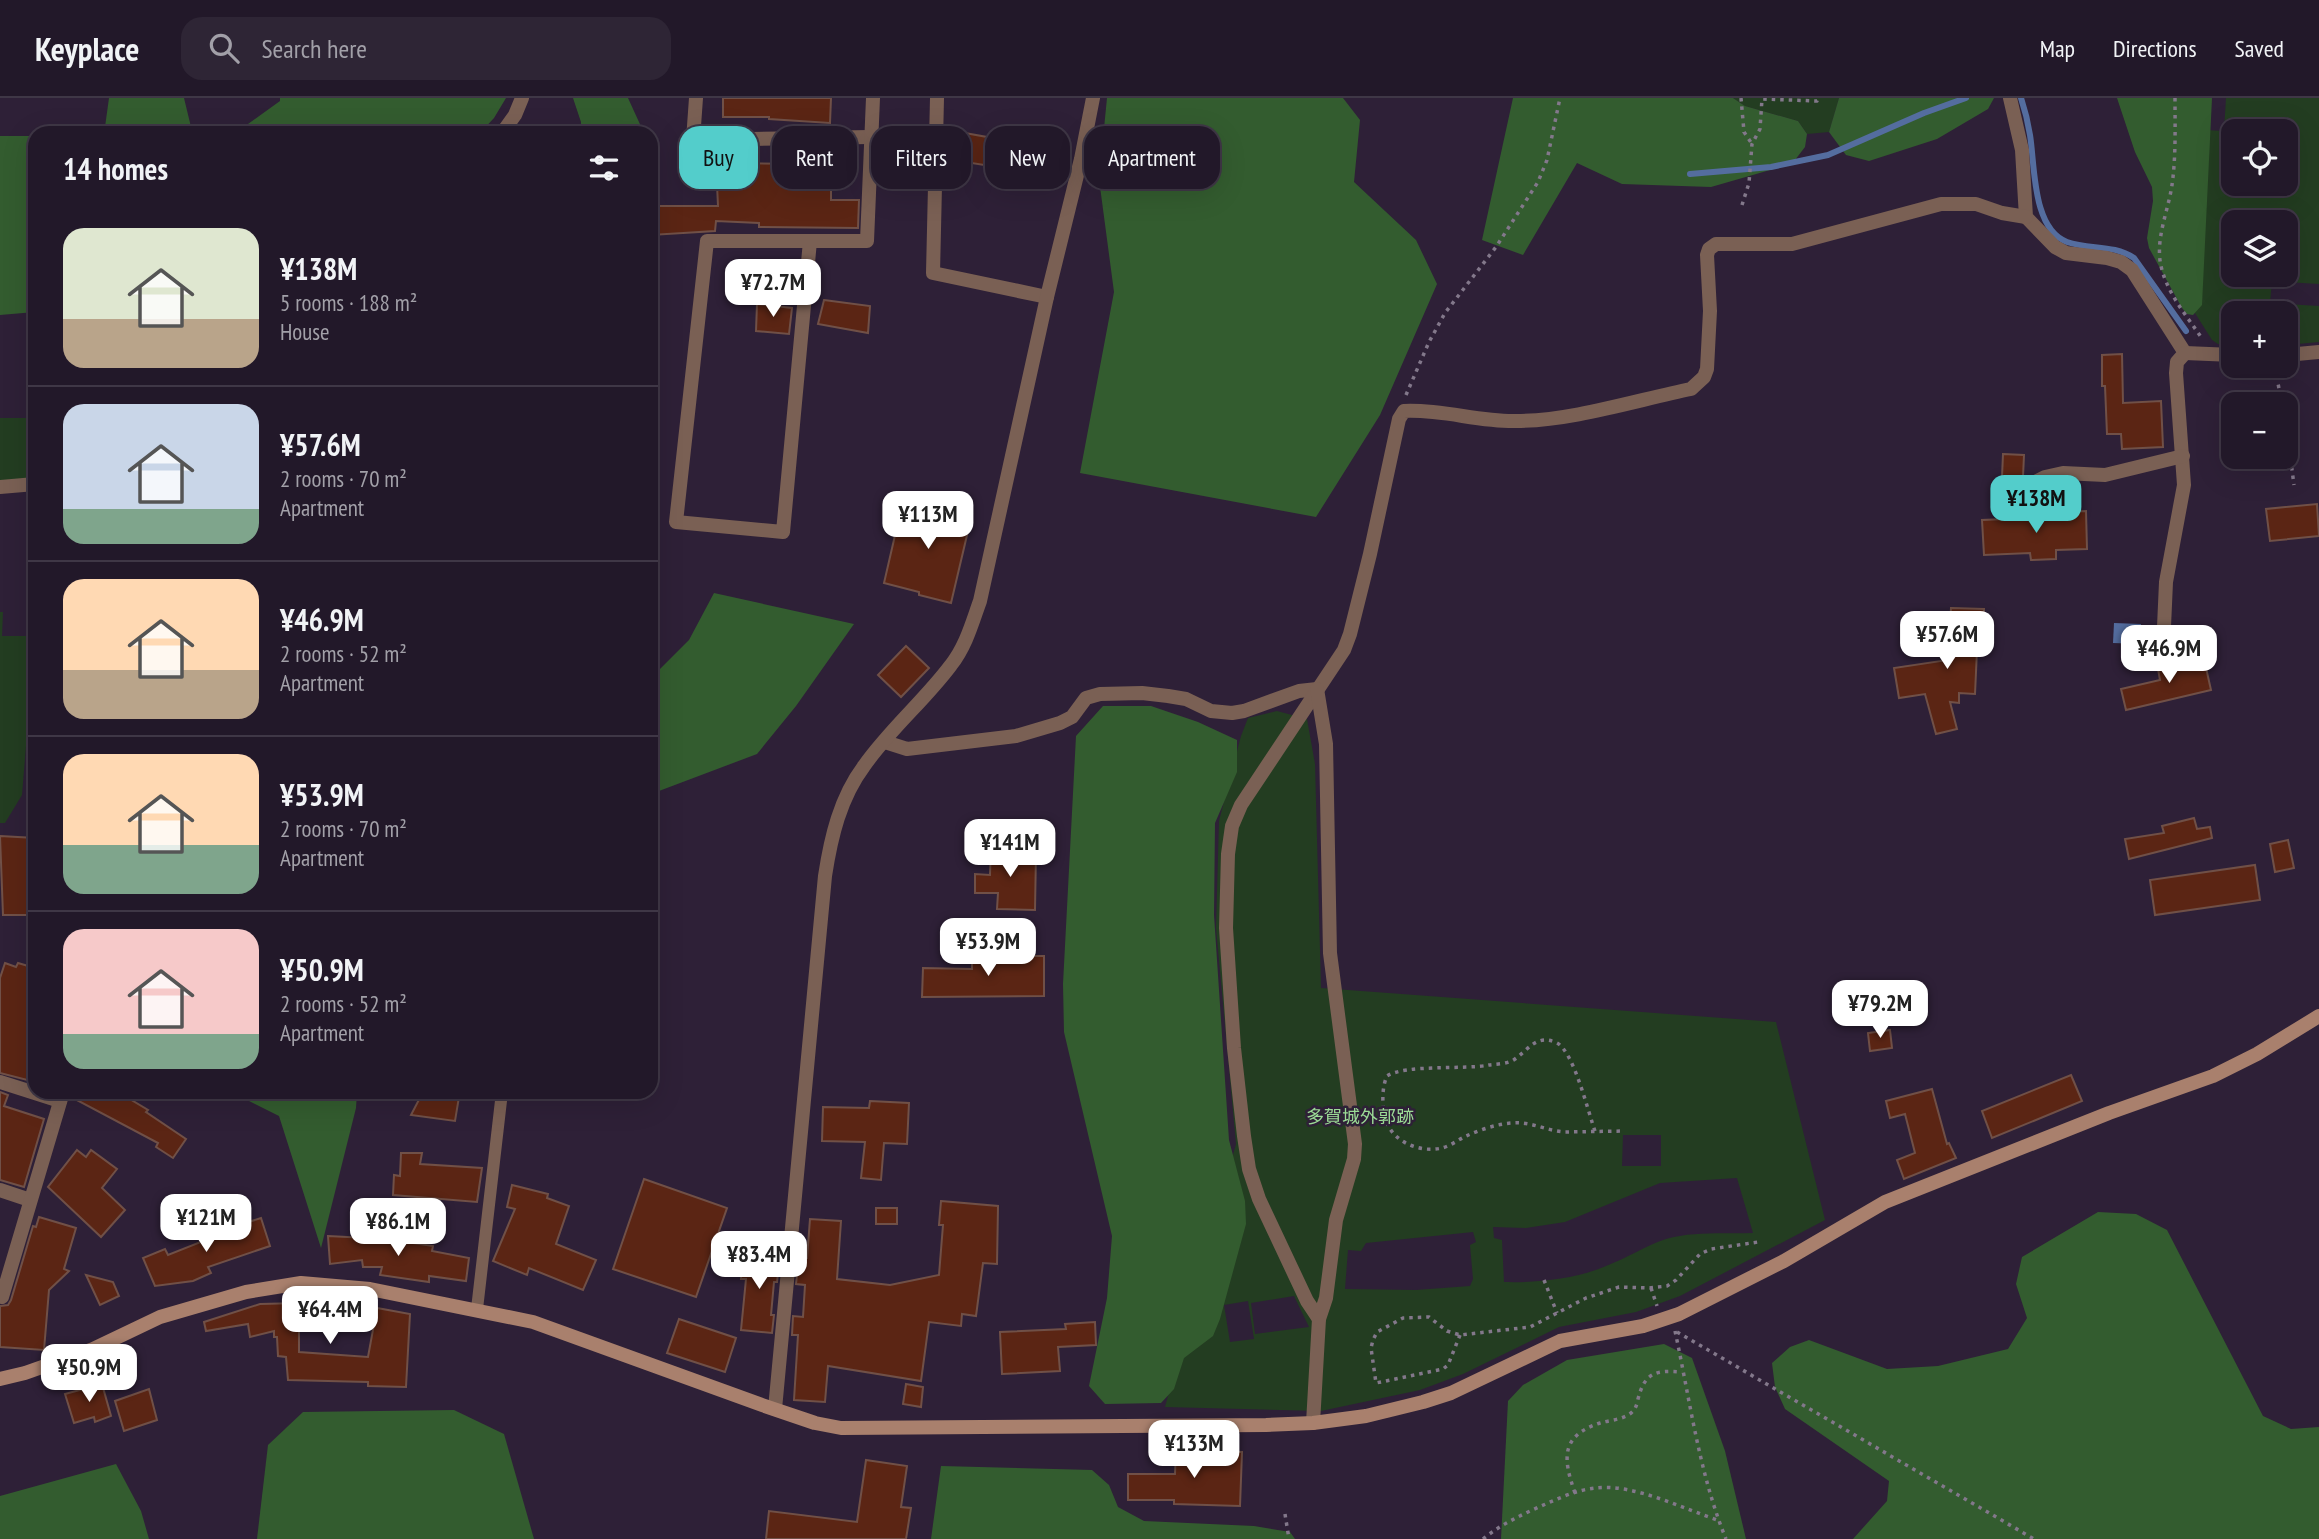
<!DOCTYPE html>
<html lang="en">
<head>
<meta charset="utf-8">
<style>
  :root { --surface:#221829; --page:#2e2535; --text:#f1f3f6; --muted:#a2a0a8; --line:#3f3746; --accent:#53cdcb }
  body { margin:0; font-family:"PT Sans Narrow","Noto Sans JP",sans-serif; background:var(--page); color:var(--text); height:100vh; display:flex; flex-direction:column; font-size:26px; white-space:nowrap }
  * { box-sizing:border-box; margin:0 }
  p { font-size:23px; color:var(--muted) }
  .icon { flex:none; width:38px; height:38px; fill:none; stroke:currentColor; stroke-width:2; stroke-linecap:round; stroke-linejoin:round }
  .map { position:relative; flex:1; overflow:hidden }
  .details { position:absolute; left:28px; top:28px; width:630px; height:973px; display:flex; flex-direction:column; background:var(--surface); border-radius:21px; box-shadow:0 7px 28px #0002,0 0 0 2px var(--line) }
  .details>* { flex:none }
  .hud { position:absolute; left:679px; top:28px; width:665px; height:63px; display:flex; gap:14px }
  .tools { position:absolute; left:2221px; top:21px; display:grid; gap:14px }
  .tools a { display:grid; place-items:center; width:77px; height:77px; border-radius:14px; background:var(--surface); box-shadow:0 7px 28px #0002,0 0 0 2px var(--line); font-size:35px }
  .price { position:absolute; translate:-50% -60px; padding:0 16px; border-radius:14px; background:#fff; color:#222; font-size:23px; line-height:46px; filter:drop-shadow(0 2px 4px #0008) }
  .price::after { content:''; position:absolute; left:50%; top:42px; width:21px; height:16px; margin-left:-10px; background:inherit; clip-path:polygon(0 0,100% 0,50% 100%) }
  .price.current { background:var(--accent); color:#111 }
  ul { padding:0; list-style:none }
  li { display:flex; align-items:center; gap:21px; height:175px; padding:0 35px }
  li+li { border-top:2px solid var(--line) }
  li span { display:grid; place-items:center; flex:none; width:196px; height:140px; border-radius:21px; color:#555 }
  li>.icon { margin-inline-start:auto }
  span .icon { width:84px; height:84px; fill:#fffc; stroke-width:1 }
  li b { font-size:30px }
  h2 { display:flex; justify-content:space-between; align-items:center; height:84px; padding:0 35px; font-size:30px }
  .tag { padding:0 24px; border-radius:21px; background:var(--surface); box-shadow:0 7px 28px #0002,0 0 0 2px var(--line); font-size:24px; line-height:63px }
  .tag.current { background:var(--accent); color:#111 }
  header { display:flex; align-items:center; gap:42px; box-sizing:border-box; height:98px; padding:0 35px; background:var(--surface); border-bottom:2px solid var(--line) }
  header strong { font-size:33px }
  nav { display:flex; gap:38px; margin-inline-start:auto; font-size:24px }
  .search { width:490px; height:63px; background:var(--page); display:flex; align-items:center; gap:18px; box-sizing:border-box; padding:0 24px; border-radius:21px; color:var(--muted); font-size:26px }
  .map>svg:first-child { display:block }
</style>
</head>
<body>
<header>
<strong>Keyplace</strong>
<div class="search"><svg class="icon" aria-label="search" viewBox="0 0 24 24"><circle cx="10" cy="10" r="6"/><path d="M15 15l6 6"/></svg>Search here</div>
<nav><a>Map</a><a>Directions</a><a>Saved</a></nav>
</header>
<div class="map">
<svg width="2319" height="1441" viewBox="0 0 2319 1441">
  <rect width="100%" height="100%" fill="#2e2037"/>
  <g fill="#233d21" fill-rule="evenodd">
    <path d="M1733,0h106l-10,34 -22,2 -9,-13 -53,-15z"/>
    <path d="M2226,0h93v186l-47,-3 -2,22 49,3v36l-33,3v-32h-53v31h-15l-6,-4 -43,-68 35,-142 20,1zM2229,31l57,2v53h-53v-22l-6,-1zM2233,124h53v53h-53z"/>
    <path d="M0,320h35v60l-35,3z"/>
    <path d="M0,514h3l-1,24h33l-13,159 -17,28h-5z"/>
    <path d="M1277,613l30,8 8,45 6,224 455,34 49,198 -145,76 -44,16 -77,15 -96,47 -43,16 -99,21 -156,-4 71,-263 -20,-216 3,-107 22,-85 7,-18zM1623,1037h38v31h-39zM1737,1080l16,55c-28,1 -60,-2 -87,6 -21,7 -39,19 -60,27 -30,13 -69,17 -102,16l-2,-42 -8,-2 -1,-11 33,1 39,-6 95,-39zM1473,1134l3,10 -6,3 3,34 -3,7 -54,4 -71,-1 3,-39 13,1 5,-8zM1294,1198l15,31 -54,7 -4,-31zM1248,1203l6,38 -24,3 -6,-37z"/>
  </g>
  <g fill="#335c2f">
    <path d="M109,0h75l7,29 50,2 39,-28v-3h226l-12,20 -14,15h-406l31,-6z"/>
    <path d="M573,0h55l16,35h-63v-11z"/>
    <path d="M1107,0h236l17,22 -6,62 62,58 21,44 -57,131 -64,102 -236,-44 34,-181 -15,-113z"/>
    <path d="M1513,0h220l12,8 53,15 9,13 -2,13 -10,13 -18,8 -66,19 -89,-3 -45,-21 -54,92 -41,-15z"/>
    <path d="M1839,0h155l-6,11 -51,30 -68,22 -23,-6 -17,-23z"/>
    <path d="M2117,0h95l-10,207 -9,10 -6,-1 -5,-6 -33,-60 -2,-10 6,-37 -1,-14 -17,-35z"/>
    <path d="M0,38h35v176l-35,3z"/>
    <path d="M714,495l140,31 -58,82 -39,48 -106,40v-116l38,-38z"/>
    <path d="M1103,608h48l47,16 39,18v32l-22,51 -1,92 15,225 16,61 1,23 -26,95 -7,17 -29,22 -10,31 -13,14 -56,1 -16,-18 18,-88 5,-62 -48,-204 -1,-48 13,-248z"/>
    <path d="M242,994h115l-1,16 -35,140 -42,-132 -38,-19z"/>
    <path d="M2098,1114l38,2 31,16 96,186 28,13 28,-2v112h-466l34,-38 2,-20 -104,-72 -10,-22 -3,-24 18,-16 19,-7 78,29 51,-3 70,-17 19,-31 -11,-34 6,-27z"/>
    <path d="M1664,1246l28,14 33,93 21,88h-245l7,-138 15,-16 44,-25z"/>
    <path d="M454,1312l50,24 30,105h-277l11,-94 35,-33z"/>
    <path d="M116,1366l25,47 8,28h-149v-43z"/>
    <path d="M941,1368l151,4 17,15 9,22 26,14 110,5 36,6 5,7h-364z"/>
  </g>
  <path fill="#546d9f" d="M2114,525l27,1 -1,20 -27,-1z"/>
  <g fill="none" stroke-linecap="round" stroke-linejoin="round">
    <g stroke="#546d9f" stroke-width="6">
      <path d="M2021,0c4,12 7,24 9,37 5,30 2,94 37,107 23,8 46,2 67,16l52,73"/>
      <path d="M1690,76l81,-7 57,-12 96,-42 42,-15"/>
    </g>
  </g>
  <g fill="#5b2514" stroke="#705047" stroke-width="2">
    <path d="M723,0h108l-1,25 -61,-4v-2h-46z"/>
    <path d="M1043,29l16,3 -5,16 -16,-3z"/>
    <path d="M965,35l77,14 -2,22 -43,-2 -32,-5z"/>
    <path d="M831,62v40h28l-1,28 -99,-1v-4l-43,-2 -1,10 -64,4v-29h67l-2,-43 84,1 1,-3z"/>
    <path d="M824,202l46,6 -2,27 -50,-9z"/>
    <path d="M757,206l35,4 -3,26 -33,-3z"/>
    <path d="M2122,256l1,49 38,-2 2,46 -41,2 -1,-15h-14l-2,-48h-3v-31z"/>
    <path d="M2003,356l21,1 -1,22h-21z"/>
    <path d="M900,406l42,9 1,-5 29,6 -21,89 -32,-8v-3l-35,-9 12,-52h-2z"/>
    <path d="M2317,406l2,32 -49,5 -4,-32z"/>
    <path d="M2086,413l1,38 -31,1v9l-25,1 -1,-7 -46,2 -2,-35 47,-2v-5z"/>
    <path d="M1951,510l33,1 -1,19h-5l-3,66 -16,-1v10l-9,-1 7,27 -21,5 -11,-40 -26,4 -5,-30 54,-8z"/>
    <path d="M906,548l23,22 -28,29 -23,-22z"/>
    <path d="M2204,561l7,31 -85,20 -5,-21 39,-9 -2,-11z"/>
    <path d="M2194,720l3,11 13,-2 2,11 -83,21 -4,-20 39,-6 -2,-7z"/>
    <path d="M0,738l35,2 -2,27 2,50h-32z"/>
    <path d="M2288,742l6,28 -19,4 -5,-28z"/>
    <path d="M991,749l29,1v3l16,1 -1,58 -38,-1 1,-16h-23v-19l15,1z"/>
    <path d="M2255,767l5,35 -105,15 -5,-35z"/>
    <path d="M972,858h72v40l-122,1 1,-29 49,1z"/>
    <path d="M5,865l11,4 2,-4 17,5v114l-35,-9v-95z"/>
    <path d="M1890,932l2,18 -22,3 -2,-18z"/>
    <path d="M2071,977l11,26 -90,37 -10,-27z"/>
    <path d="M1932,991l15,55 2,-1 7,15 -52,21 -7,-19 18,-7 -10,-39 -15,4 -4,-17z"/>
    <path d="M0,994l8,3 -4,11 40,13 -20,68 -24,-7z"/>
    <path d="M72,994h46l30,18 -2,2 40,27 -13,19 -17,-11 2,-4 -87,-46z"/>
    <path d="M423,994h19l17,5 -4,24 -44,-6z"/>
    <path d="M870,1003l39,2 -2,41 -23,-1 -3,37 -20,-2 4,-36 -43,-1 1,-34 46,1z"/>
    <path d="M77,1052l9,7 5,-7 26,19 -15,19 23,22 -24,27 -53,-50z"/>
    <path d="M401,1055h21l-2,11 62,4 -5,34 -84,-7 1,-20 6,1z"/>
    <path d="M644,1081l83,29 -31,89 -83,-28z"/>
    <path d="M512,1087l36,9 -1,4 22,8 -13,38 40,16 -13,30 -54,-22 -2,7 -34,-14 22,-52 -8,-2z"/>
    <path d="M941,1103l57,5 -1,58 -14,-1 -7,53 -14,-2 -1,12 -32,-4 -8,59 -93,-15 -3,36 -31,-2 4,-65h-6l1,-19 10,1 2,-32 -9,-1 3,-26h8l3,-39 31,2 -4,58 53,6 49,-10 4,-50h-4z"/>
    <rect x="876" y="1110" width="21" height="16"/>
    <path d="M39,1119l37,11 -12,41 5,2 -20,19 -5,60 -44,-3v-41l8,-1 3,-5 22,-74 3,1z"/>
    <path d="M261,1120l9,28 -62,21 3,6 -18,8 -38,5 -12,-28 22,-9 3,6 53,-21 -1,-3z"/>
    <path d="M328,1138l58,3 47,7 -1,5 37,7 -3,23 -37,-5v6l-49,-7 2,-8h-19l-1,-7 -32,4z"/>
    <path d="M743,1154l37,4 -3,26h-3l-3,33h3l-2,18 -31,-3 5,-51h-5z"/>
    <path d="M86,1177l27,7 6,14 -19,9z"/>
    <path d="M299,1205v49l69,5 9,-49 33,6 -4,73 -38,-1v-4l-80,-2 -2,-23 -8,-1 -1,-19h-3v-6l-24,6 -2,-13 -42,7 -2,-9 56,-18z"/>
    <path d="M679,1221l57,19 -11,34 -58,-19z"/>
    <path d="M1095,1224l1,23 -38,2 2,24 -58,3 -2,-42 66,-3 -1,-5z"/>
    <path d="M102,1286l9,32 -16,6 -1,-5 -20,6 -9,-29z"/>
    <path d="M906,1286l17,3 -2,20 -18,-3z"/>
    <path d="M149,1291l8,31 -33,11 -9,-30z"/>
    <path d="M1176,1352l66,2 -2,54 -66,-2v-4h-46v-26h47z"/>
    <path d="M866,1362l41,6 -6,41 10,1 -5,31h-140l3,-28 88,11z"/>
  </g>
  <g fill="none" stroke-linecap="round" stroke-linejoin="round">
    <g stroke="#83788b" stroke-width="3.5" stroke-dasharray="3.5 5" stroke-linecap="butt">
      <path d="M1741,0l3,34 8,12"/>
      <path d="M2175,0c0,29 1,59 -3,87 -4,27 -17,54 -11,81 6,27 25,49 40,71"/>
      <path d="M1742,107l7,-22 3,-39 8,-15 2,-30 55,2 1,-3"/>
      <path d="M2275,270l7,36"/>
      <path d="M1406,297l23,-53 16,-29 51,-66 42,-65 9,-22 13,-62"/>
      <path d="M2286,327l8,60"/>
      <path d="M1595,1033c-7,-19 -21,-79 -38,-88 -20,-10 -29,7 -42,16 -7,5 -18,5 -26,6 -25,5 -83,-1 -102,11 -6,13 -5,34 0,47 8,20 34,30 55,25 8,-2 16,-8 24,-12 14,-6 30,-12 46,-13 18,-2 35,8 53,9l59,-1"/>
      <path d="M1544,1182l13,33"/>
      <path d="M1651,1190l6,18"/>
      <path d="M1675,1233c15,69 24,142 51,208"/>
      <path d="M1677,1234l357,207"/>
      <path d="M1460,1237l-12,30 -5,4 -67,14 -5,-35 2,-8 4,-8 26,-14 26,-1 18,14 13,4 70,-8 56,-29 33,-11 30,1 18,-2 9,-6 24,-26 11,-5 47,-7"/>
      <path d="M1575,1395c-12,-34 -15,-57 25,-70 10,-3 22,-3 31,-10 4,-3 6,-8 7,-14 7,-27 18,-29 44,-27"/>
      <path d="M1285,1416l4,25"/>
      <path d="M1483,1441c17,-14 36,-23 56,-32 18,-8 37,-17 56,-19 38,-5 89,21 125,33"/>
    </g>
    <path stroke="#7a6054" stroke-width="12" d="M477,1211l25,-217"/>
    <g stroke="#7a6054" stroke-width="14">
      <path d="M696,0l-3,42 177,-3"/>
      <path d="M937,0l-4,175 114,24"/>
      <path d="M2010,0l12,52 4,67 29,30 11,6 41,5 14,4 11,8 53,83 -8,9 -1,11 8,112 -18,97 -3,67"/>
      <path d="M502,35l13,-18 7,-17"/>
      <path d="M810,143l-27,291 -107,-10 31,-281h160l6,-143"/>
      <path d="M2185,255l48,2"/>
      <path d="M2286,257l33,-3"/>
      <path d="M2027,388l18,-9 18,-4 42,2 78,-19"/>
      <path d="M0,389l35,-3"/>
      <path d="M885,644l22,7 109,-13 44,-13 12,-6 14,-19 14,-4 42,-1 26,3 18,3 25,12 21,2 12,-2 55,-20 18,-2"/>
      <path d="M0,984l60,19"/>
      <path d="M0,1092l30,10"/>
      <path d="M0,1198l2,1 61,-205"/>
      <path d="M1319,1221l-12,-18 -48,-102 -10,-30 -5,-33 -10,-88 -8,-120 2,-74 4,-28 9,-21 103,-155 6,-16 20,-80 29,-135 5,-8c38,-2 75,11 112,10 55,0 121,-21 175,-32l13,-12 3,-8 3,-58 -3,-56 2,-6 7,-5h76l149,-40h35l26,9 24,4"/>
      <path d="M775,1311l50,-533c6,-39 15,-78 39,-110 26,-37 61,-66 87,-101 15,-19 21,-42 29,-64l67,-304 34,-138 12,-61"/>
      <path d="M1313,1325l6,-104 7,-21 10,-78 18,-61 1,-15 -25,-191 -4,-209 -9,-55"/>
    </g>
    <path stroke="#a9806d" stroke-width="14" d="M0,1281l25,-6 68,-24 67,-32 86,-25 55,-9 69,6 163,33 229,83 53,18 26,5 425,-3 47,-2 53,-7 57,-14 28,-9 109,-52 83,-15 36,-12 105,-53 101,-59 224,-89 104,-37 44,-22 62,-38"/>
  </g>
  <g text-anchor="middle" stroke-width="5" stroke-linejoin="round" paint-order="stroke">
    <g font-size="18" fill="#9cdc96" stroke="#2e2037">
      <text x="1360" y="1025">多賀城外郭跡</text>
    </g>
  </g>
</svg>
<div class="tools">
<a><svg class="icon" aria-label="locate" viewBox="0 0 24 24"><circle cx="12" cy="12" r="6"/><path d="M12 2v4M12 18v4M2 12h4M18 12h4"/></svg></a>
<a><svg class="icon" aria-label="layers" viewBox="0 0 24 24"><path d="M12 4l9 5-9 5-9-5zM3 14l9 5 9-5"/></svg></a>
<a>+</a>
<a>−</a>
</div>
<b class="price" style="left:773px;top:221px">¥72.7M</b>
<b class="price current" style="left:2036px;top:437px">¥138M</b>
<b class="price" style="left:928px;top:453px">¥113M</b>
<b class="price" style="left:1947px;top:573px">¥57.6M</b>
<b class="price" style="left:2169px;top:587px">¥46.9M</b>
<b class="price" style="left:1010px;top:781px">¥141M</b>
<b class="price" style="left:988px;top:880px">¥53.9M</b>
<b class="price" style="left:1880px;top:942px">¥79.2M</b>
<b class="price" style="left:206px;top:1156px">¥121M</b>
<b class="price" style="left:398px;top:1160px">¥86.1M</b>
<b class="price" style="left:759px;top:1193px">¥83.4M</b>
<b class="price" style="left:330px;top:1248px">¥64.4M</b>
<b class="price" style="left:89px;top:1306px">¥50.9M</b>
<b class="price" style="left:1194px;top:1382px">¥133M</b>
<div class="hud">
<a class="tag current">Buy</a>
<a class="tag">Rent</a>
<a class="tag">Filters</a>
<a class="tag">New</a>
<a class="tag">Apartment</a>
</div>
<section class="details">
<h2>14 homes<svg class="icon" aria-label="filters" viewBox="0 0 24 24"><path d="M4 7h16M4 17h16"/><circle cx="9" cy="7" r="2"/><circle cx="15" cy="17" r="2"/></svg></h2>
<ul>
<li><span style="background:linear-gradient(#dfe7d0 65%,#b9a48a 0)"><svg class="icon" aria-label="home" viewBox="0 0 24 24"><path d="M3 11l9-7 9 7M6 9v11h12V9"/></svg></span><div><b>¥138M</b><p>5 rooms · 188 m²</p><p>House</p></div></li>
<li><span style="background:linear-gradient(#c9d6e8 75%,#7fa58c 0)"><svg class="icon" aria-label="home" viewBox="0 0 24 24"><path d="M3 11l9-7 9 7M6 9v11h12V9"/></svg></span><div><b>¥57.6M</b><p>2 rooms · 70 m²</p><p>Apartment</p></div></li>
<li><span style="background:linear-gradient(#ffd9b3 65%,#b9a48a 0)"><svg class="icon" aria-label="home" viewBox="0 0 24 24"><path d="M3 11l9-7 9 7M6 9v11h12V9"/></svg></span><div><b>¥46.9M</b><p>2 rooms · 52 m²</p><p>Apartment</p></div></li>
<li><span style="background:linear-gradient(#ffd9b3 65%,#7fa58c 0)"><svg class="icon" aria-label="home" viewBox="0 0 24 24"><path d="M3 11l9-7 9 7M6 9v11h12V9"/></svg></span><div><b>¥53.9M</b><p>2 rooms · 70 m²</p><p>Apartment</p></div></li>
<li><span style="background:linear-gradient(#f6c9c9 75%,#7fa58c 0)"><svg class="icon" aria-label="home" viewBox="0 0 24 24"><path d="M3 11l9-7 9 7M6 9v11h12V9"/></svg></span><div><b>¥50.9M</b><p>2 rooms · 52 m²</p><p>Apartment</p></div></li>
</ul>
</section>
</div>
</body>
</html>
